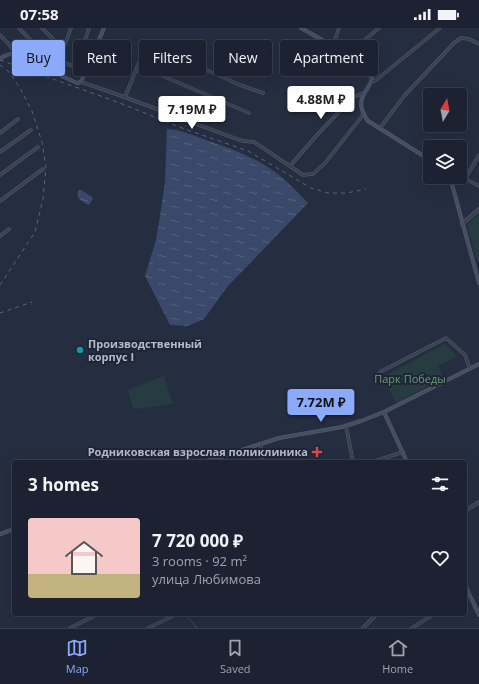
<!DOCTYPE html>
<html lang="en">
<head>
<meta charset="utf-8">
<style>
  :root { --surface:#1c2231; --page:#252a39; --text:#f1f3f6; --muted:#a0a4ab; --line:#3a3f4d; --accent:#8baafa }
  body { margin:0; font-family:"Open Sans",sans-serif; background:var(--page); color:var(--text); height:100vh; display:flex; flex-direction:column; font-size:15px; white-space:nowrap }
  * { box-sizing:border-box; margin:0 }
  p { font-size:13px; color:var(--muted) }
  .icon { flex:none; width:22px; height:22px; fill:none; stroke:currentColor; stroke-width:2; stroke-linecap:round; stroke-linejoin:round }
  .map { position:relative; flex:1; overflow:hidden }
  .details { position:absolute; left:12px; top:432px; width:455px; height:156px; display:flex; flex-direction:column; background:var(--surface); border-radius:4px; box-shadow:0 4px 16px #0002,0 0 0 1px var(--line) }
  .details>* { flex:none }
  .hud { position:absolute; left:12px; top:12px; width:455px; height:36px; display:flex; gap:8px }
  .needle { width:26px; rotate:10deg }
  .tools { position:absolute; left:423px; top:60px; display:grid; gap:8px }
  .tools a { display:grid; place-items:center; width:44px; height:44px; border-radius:4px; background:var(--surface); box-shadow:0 4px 16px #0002,0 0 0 1px var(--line); font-size:20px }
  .price { position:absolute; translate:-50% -34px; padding:0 9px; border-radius:4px; background:#fff; color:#222; font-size:13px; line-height:26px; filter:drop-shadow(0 1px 2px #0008) }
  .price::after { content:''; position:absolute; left:50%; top:24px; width:12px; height:9px; margin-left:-6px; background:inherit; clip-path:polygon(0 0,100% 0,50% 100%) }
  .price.on { background:var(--accent); color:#111 }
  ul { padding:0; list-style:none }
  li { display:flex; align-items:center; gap:12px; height:100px; padding:0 16px }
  li span { display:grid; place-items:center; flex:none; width:112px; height:80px; border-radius:4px; color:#555 }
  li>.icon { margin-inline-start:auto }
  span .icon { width:48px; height:48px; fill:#fffc; stroke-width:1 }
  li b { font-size:17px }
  h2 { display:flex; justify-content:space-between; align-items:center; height:48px; padding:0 16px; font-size:17px }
  .pill { padding:0 14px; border-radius:4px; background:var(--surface); box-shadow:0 4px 16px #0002,0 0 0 1px var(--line); font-size:14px; line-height:36px }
  .pill.on { background:var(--accent); color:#111 }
  .status { display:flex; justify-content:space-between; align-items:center; height:28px; padding:0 20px; background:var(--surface); direction:ltr }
  .status svg { height:11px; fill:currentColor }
  .dock { display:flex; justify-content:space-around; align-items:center; height:56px; border-top:1px solid var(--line); background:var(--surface); font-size:11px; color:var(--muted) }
  .dock a { display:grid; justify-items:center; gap:2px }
  .dock .on { color:var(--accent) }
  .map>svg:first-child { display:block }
</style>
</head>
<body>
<div class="status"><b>07:58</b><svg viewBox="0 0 49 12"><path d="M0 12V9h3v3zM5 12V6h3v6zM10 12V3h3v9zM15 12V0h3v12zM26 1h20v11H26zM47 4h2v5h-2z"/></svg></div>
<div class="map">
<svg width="479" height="600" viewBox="0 0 479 600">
  <defs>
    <pattern id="water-ripples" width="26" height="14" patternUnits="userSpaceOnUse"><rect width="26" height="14" fill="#3a496a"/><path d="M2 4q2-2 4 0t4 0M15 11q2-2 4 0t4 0" fill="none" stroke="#54617e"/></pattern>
  </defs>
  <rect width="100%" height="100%" fill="#252e41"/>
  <g fill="#273c41">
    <path d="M479,185v48l-2,1 -10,-38z"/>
    <path d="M445,316l12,12 -19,10 6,11 -48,26 -13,-26z"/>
    <path d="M164,348l9,28 -40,5 -5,-19z"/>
  </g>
  <g fill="url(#water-ripples)">
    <path d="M167,101c15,1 28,7 42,12 20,7 39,14 57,25 16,9 29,24 42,37l-81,84 -23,32 -16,7 -18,-1 -25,-49 11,-36 4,-24 5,-34z"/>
    <path d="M79,162h2l11,7 1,2 -4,6c-7,-3 -15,-8 -10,-15z"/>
  </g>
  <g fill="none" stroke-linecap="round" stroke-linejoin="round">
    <path stroke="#3a496a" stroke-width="1" d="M185,586l12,14"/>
    <defs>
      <g id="minor">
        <path d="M19,0l22,23 14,22"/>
        <path d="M42,0l21,21"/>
        <path d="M0,7l8,8 7,10"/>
        <path d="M333,18l6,-18"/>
        <path d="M346,28l33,-28"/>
        <path d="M59,33l17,6 13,-39"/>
        <path d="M137,39l21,7 91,39"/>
        <path d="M55,45l16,-45"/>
        <path d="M371,53h4l65,-53"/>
        <path d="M81,54c55,18 108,40 162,59l11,1 49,33 10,-1 12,-11 38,-48"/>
        <path d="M125,69l22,-54 93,42 23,8"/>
        <path d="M380,100l25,-33 49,-52 7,-5 8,1 10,5"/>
        <path d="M0,105l18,-14"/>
        <path d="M0,124l31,-22"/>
        <path d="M290,138l27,-31 36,-38 11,-4"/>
        <path d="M0,147l38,-28"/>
        <path d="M460,148l19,10"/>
        <path d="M465,151l14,-24"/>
        <path d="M0,173l43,-32"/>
        <path d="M0,208l9,-7"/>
        <path d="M380,344l66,-34 19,17 5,14"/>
        <path d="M346,398l7,36"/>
        <path d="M261,416l1,18"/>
        <path d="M372,434l31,-10"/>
        <path d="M70,600l28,-14"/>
        <path d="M148,600l29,-14"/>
        <path d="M412,600l22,-14"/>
      </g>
      <g id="tertiary">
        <path d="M462,196l17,-15"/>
        <path d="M465,483l14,-9"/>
        <path d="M363,600l14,-14"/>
      </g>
      <g id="secondary">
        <path d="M301,0l32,18 35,27 4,5c-1,7 -6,11 -9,18 -4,8 0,18 5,25l62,39"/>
        <path d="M0,31c4,-4 9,-5 15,-6l40,20 22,10 4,-1 23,-54"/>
        <path d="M450,149l29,106"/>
        <path d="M384,384l23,50"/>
        <path d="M205,434l74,-24 63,-11 19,-6 23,-9 95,-48"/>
        <path d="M0,506l14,-5"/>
        <path d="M465,557l14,30"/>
      </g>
    </defs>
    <use href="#minor" stroke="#575e6e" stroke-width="3.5"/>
    <use href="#tertiary" stroke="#575e6e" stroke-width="4"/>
    <use href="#secondary" stroke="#575e6e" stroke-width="4"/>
    <use href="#minor" stroke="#394050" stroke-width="2.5"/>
    <use href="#tertiary" stroke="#394050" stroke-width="3"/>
    <use href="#secondary" stroke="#474e63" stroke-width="3"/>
    <g stroke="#5b6377" stroke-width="1" stroke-dasharray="4 4" stroke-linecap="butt">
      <path d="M0,32l120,43 62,25 66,23 63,37 17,5h19l19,-4"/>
      <path d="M0,37l9,7 11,16 12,23 10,31 4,25 -3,32 -8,33 -35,53"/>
      <path d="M0,285l32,-11"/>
    </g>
  </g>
  <circle fill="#0f9aa8" stroke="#1e2535" stroke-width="1.5" cx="80" cy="322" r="4"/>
  <path fill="#e0444e" stroke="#1e2535" stroke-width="1.5" d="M315 418h4v4h4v4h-4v4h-4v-4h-4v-4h4z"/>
  <g text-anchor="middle" stroke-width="4" stroke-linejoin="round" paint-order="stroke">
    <g font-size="11" font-weight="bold" fill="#b5bbcb" stroke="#1e2535" text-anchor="start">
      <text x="88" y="320">Производственный<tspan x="88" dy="13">корпус I</tspan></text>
      <text x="308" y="428" text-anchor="end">Родниковская взрослая поликлиника</text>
    </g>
    <g font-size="11" fill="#6c9c7c" stroke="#1e2535">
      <text x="410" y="355">Парк Победы</text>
    </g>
  </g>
</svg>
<div class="tools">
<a><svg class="needle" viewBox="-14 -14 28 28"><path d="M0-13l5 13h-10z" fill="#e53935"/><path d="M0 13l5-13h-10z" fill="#a0a4ab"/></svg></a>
<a><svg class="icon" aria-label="layers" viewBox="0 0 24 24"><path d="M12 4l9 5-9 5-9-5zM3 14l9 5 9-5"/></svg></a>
</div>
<b class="price" style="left:321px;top:92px">4.88M ₽</b>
<b class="price" style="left:192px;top:102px">7.19M ₽</b>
<b class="price on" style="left:321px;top:395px">7.72M ₽</b>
<div class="hud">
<a class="pill on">Buy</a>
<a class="pill">Rent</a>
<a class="pill">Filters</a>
<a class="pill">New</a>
<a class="pill">Apartment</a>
</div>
<section class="details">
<h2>3 homes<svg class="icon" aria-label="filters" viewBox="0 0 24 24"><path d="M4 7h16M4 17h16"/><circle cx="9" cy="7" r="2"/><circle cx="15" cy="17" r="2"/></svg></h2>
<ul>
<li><span style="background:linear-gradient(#f6c9c9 70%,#c2b280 0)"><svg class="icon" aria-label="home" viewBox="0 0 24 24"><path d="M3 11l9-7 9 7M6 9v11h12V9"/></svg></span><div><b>7 720 000 ₽</b><p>3 rooms · 92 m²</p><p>улица Любимова</p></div><svg class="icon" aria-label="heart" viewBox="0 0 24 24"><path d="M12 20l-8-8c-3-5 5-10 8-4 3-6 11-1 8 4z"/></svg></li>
</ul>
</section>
</div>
<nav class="dock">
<a class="on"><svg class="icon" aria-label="map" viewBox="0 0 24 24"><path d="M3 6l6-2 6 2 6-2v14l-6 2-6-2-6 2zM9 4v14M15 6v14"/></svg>Map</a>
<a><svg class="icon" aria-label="saved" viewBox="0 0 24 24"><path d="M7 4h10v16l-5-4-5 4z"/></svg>Saved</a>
<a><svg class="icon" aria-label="home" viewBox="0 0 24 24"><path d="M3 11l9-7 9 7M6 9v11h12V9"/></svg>Home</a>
</nav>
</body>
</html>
